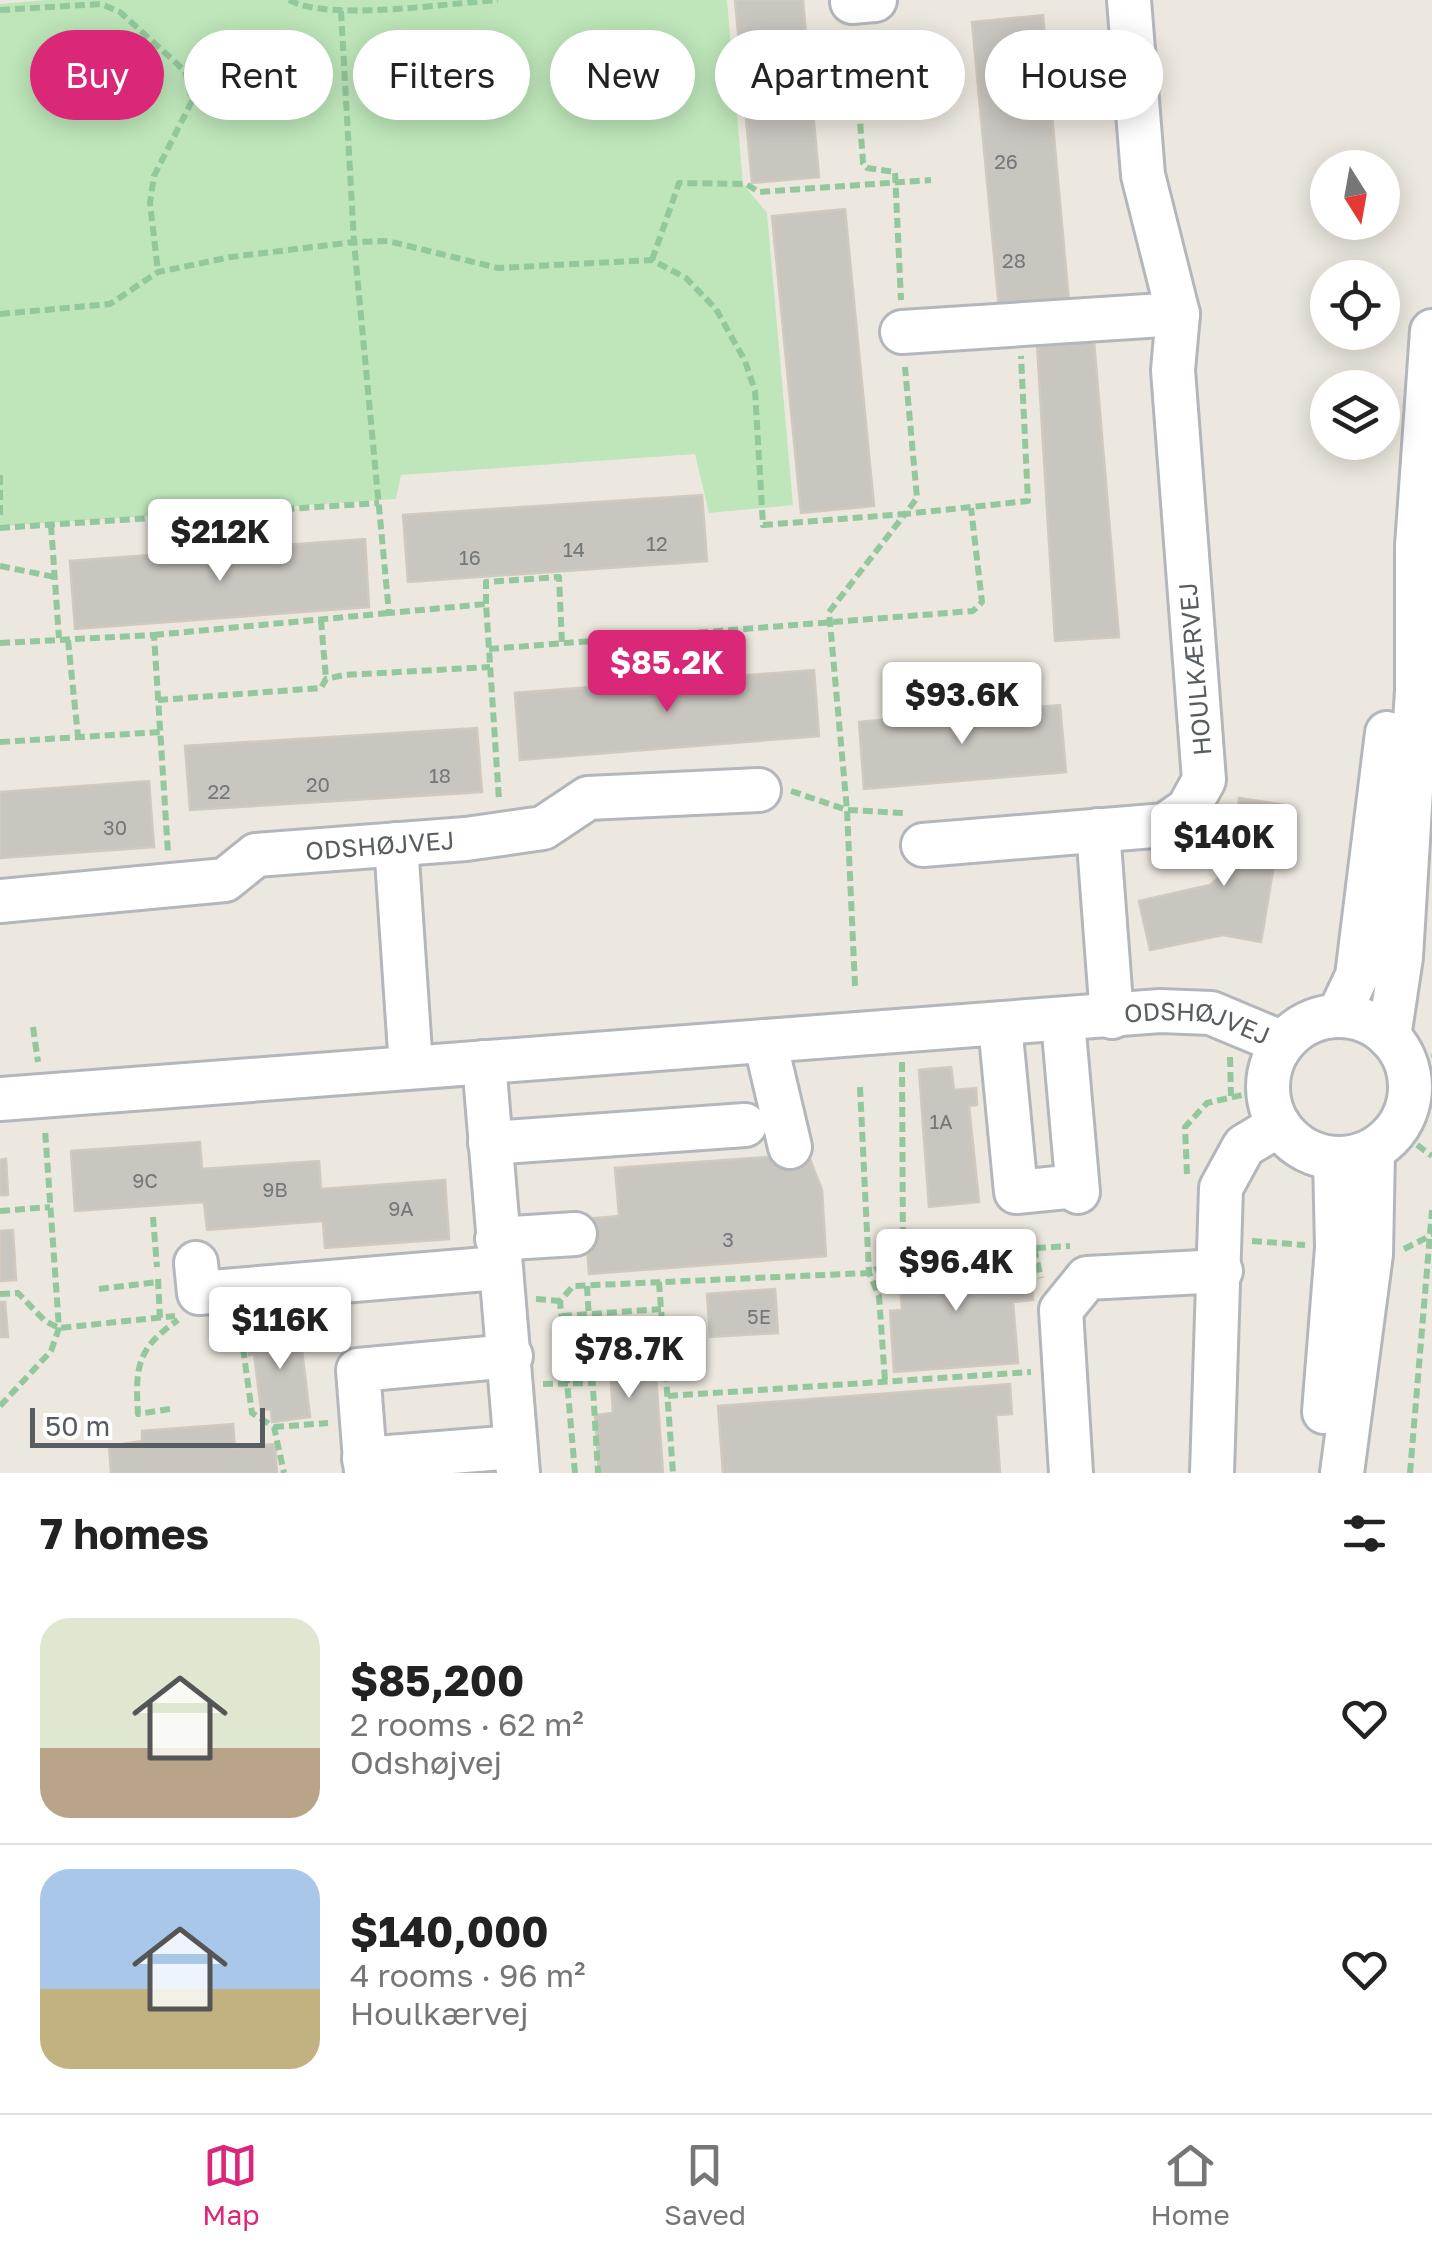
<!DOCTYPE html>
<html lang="en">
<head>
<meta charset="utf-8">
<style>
  :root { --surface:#fff; --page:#f6f6f6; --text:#222; --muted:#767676; --line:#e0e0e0; --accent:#db2777 }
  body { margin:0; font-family:"Golos Text",sans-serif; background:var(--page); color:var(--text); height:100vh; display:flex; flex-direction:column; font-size:38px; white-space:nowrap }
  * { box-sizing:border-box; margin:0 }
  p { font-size:32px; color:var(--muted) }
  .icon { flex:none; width:55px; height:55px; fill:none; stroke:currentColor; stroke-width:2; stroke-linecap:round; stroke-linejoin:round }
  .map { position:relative; height:1473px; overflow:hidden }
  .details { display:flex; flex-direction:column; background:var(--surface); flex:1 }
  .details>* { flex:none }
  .banner { position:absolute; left:30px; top:30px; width:1372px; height:90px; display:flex; gap:20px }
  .needle { width:65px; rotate:169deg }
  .tools { position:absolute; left:1310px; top:150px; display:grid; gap:20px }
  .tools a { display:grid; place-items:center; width:90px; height:90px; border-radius:50%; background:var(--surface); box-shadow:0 5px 25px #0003; font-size:50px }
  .scale { position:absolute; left:30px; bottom:25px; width:235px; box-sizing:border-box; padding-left:10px; border:5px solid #585d61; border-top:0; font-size:28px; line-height:35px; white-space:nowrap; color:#585d61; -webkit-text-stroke:8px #fff; paint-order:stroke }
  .price { position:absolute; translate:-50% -85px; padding:0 22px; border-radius:10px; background:#fff; color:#222; font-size:32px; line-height:65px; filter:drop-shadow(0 2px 5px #0008) }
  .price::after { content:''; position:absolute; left:50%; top:60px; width:30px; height:22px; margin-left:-15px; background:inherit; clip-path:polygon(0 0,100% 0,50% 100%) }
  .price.current { background:var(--accent); color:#fff }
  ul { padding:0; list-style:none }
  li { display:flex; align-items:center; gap:30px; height:250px; padding:0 40px }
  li+li { border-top:2px solid var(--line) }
  li span { display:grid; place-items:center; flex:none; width:280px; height:200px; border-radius:30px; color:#555 }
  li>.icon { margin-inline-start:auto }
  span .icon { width:120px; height:120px; fill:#fffc; stroke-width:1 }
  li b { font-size:42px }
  h2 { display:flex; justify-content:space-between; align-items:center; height:120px; padding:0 40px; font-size:42px }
  .pill { padding:0 35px; border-radius:45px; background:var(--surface); box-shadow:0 5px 25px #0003; font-size:35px; line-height:90px }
  .pill.current { background:var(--accent); color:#fff }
  .menu { display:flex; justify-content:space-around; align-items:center; height:140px; border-top:2px solid var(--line); background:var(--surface); font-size:28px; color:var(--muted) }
  .menu a { display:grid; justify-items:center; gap:5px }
  .menu .current { color:var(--accent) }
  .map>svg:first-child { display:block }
</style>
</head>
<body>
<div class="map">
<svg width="1432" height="1473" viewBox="0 0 1432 1473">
  <rect width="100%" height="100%" fill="#ece8df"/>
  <path fill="#bee6ba" d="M47,0h680l16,184 24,29 26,292 -84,8 -14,-59 -294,21 -5,24 -396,27v-522z"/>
  <g fill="#c9c5bf" stroke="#d1c9be" stroke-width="2.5">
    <path d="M735,0h68l16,177 -67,6z"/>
    <path d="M1043,15l27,298 -70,6 -28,-297z"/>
    <path d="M845,209l29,297 -73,7 -29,-297z"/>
    <path d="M1094,341l25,296 -64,4 -18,-297z"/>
    <path d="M702,495l5,66 -299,21 -5,-67z"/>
    <path d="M365,539l4,68 -294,22 -5,-68z"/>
    <path d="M814,670l5,66 -299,24 -5,-67z"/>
    <path d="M1060,705l6,67 -202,17 -5,-67z"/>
    <path d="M477,728l5,64 -292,18 -5,-64z"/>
    <path d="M149,781l5,66 -154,11v-66z"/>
    <path d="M1239,798l45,7 -23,137 -38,-7 -73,15 -11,-49 71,-16 25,-22z"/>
    <path d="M951,1067l3,23 22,-2 1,17 -8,1 10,96 -50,5 -10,-137z"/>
    <path d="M200,1142l2,27 117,-8 2,28 124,-9 4,59 -124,9 -2,-27 -116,9 -3,-28 -129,9 -4,-60z"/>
    <path d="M808,1154l14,36 4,66 -237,18 -4,-55 34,-3 -4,-48z"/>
    <path d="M6,1159l2,36h-8v-35z"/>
    <path d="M13,1230l3,50 -16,1v-50z"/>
    <path d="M1010,1254l2,32 20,-2 1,16 -20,2 5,61 -124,9 -4,-61 12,-1 -4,-48z"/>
    <path d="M775,1289l3,44 -68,4 -3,-43z"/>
    <path d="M0,1302h5l3,35h-8z"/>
    <path d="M652,1321l11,152h-64l-4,-58 18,-2 -3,-44 -11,1 -3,-45z"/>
    <path d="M299,1325l11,92 -38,5 -1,-13 -10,1 -7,-56 -5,1 -3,-24z"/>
    <path d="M1010,1384l2,30 -16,1 4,58h-277l-5,-67z"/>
    <path d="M233,1424l2,24 40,-4 2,29h-166l-2,-27 33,-5v-10z"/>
  </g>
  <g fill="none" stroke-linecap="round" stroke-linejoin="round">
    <defs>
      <g id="minor">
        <path d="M852,2l23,-2"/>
        <path d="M902,332l276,-18"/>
        <path d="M1098,830l14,187"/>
        <path d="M396,844l15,223"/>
        <path d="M923,845l242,-20 23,-16 16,-29 -31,-410 5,-56 -35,-139 -14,-175"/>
        <path id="s1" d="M0,901l225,-21 31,-25 210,-16 77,-11 45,-30 171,-8"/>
        <path d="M1338,1016l19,-40 30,-243"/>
        <circle cx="1339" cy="1087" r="71"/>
        <path d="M1063,1021l15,171"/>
        <path d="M1000,1025l16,167 61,-6"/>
        <path d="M1389,1037l12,-80 16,-267v-144l15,-215"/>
        <path d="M765,1041l25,106"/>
        <path d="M484,1062l34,411"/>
        <path id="s2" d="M0,1099l1160,-88 51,2 72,30"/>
        <path d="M490,1143l255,-18"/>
        <path d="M497,1239l78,-5"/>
        <path d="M196,1263l3,30 299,-25"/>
        <path d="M1324,1412l13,-164 -2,-90"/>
        <path d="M364,1459l151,-12"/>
        <path d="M366,1473l-8,-103 153,-14"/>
        <path d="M1071,1473l-10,-163 26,-32 134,-7"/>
        <path d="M1212,1473l9,-285 23,-42 35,-21"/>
        <path d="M1342,1473l29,-219 2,-104"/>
      </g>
    </defs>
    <use href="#minor" stroke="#b3b7bb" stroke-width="48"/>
    <g stroke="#93c79d" stroke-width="6" stroke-dasharray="10 5" stroke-linecap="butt">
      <path d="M289,0c39,22 160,3 209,0"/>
      <path d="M0,10l101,-6 19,8 65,59 7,30 -38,75 -4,27 8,69"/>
      <path d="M341,11l13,231 35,371 97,-9 13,196"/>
      <path d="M854,34l9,129 4,5 28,4 6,128"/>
      <path d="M652,260l27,-77 67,1 13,8 172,-12"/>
      <path d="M0,314l110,-10 48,-32 73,-15 123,-15 34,-1 110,27 154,-8 34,18 30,31 29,52 10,30 8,134 142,-11 12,-16 -12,-131"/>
      <path d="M0,475v45"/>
      <path d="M51,525l8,113"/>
      <path d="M0,528l379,-25"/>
      <path d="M0,566l55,11"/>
      <path d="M486,604v-22l73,-5 3,67"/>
      <path d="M321,620l5,59"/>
      <path d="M154,635l235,-22"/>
      <path d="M68,640l10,96"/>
      <path d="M0,643l154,-8 14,218"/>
      <path d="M489,649l484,-38 9,-9 -11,-94"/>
      <path d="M158,700l163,-12 5,-9 18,-4 146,-8"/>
      <path d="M0,742l160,-10"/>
      <path d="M791,791l56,19 57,3"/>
      <path d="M855,986l-8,-176 -18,-198 76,-98 123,-13 -7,-145"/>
      <path d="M33,1027l5,35"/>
      <path d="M1230,1057l1,39"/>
      <path d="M1417,1061l15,-5"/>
      <path d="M902,1062l1,194"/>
      <path d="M860,1087l9,186 10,23 6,85"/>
      <path d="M1405,1136l27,20"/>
      <path d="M1187,1174l-2,-47 22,-24 57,-13"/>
      <path d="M0,1211l50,-4"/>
      <path d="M153,1217l4,50"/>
      <path d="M1252,1241l53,4"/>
      <path d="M1034,1248l7,30"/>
      <path d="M1404,1249l28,-14"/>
      <path d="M158,1279l2,39"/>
      <path d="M659,1282l14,191"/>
      <path d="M587,1286l11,187"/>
      <path d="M99,1289l59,-7"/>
      <path d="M0,1294l18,-1 27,28 14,7 116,-12"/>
      <path d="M536,1299l24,2"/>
      <path d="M328,1315l2,32"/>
      <path d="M562,1316l99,-7"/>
      <path d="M222,1327l21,21 9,65 22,14 10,46"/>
      <path d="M543,1384l48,-1"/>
      <path d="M668,1396l363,-24"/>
      <path d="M0,1406l51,-55 8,-23 -14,-198"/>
      <path d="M170,1409l-32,5c-3,-47 -1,-66 40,-94"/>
      <path d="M274,1427l54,-4"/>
      <path d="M575,1473l-15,-172 13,-15 296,-13 34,-17 167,-10"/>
      <path d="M1410,1473l22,-263"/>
    </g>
    <use href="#minor" stroke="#fff" stroke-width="42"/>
  </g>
  <g text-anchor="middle" stroke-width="9" stroke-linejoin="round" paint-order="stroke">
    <g font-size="20" fill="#747778">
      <text x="1006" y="169">26</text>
      <text x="1014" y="268">28</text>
      <text x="657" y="551">12</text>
      <text x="574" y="557">14</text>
      <text x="470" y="565">16</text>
      <text x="440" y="783">18</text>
      <text x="318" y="792">20</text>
      <text x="219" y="799">22</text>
      <text x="115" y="835">30</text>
      <text x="941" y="1129">1A</text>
      <text x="145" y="1188">9C</text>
      <text x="275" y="1197">9B</text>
      <text x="401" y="1216">9A</text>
      <text x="728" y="1247">3</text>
      <text x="759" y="1324">5E</text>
    </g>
    <g font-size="25" fill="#585d61" stroke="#fff">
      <text transform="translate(1195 669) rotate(-95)" y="9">HOULKÆRVEJ</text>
      <text dy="9" stroke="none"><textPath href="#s1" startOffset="390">ODSHØJVEJ</textPath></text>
      <text dy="9" stroke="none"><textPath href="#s2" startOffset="1202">ODSHØJVEJ</textPath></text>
    </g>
  </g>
</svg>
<div class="tools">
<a><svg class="needle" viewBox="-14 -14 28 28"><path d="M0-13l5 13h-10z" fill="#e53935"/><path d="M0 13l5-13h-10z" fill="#767676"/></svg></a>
<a><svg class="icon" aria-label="locate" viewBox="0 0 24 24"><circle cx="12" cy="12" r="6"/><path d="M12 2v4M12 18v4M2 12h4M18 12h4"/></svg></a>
<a><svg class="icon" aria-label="layers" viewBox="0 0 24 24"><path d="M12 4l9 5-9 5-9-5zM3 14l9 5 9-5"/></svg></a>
</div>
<div class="scale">50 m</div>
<b class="price" style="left:220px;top:584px">$212K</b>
<b class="price current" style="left:667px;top:715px">$85.2K</b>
<b class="price" style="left:962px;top:747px">$93.6K</b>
<b class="price" style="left:1224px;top:889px">$140K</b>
<b class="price" style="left:956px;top:1314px">$96.4K</b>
<b class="price" style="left:280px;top:1372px">$116K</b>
<b class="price" style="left:629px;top:1401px">$78.7K</b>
<div class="banner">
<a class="pill current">Buy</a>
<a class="pill">Rent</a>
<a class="pill">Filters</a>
<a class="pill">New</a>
<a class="pill">Apartment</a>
<a class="pill">House</a>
</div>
</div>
<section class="details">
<h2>7 homes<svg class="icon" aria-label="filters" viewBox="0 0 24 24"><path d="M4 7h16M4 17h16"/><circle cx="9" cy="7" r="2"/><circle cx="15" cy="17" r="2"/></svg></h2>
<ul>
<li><span style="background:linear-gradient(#dfe7d0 65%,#b9a48a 0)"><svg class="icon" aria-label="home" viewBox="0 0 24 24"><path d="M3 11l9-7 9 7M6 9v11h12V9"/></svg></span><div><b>$85,200</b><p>2 rooms · 62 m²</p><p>Odshøjvej</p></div><svg class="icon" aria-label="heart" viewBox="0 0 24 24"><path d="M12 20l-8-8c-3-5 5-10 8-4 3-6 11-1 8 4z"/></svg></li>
<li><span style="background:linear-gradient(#a9c7e8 60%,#c2b280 0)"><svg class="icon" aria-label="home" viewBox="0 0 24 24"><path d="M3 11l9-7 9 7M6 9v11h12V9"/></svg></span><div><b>$140,000</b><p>4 rooms · 96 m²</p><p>Houlkærvej</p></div><svg class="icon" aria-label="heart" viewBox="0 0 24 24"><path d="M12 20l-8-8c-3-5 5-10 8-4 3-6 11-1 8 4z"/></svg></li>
</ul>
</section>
<nav class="menu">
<a class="current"><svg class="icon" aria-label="map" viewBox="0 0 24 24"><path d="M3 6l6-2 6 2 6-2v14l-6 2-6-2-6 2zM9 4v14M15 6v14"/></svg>Map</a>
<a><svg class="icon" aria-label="saved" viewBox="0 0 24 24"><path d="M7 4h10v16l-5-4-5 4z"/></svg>Saved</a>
<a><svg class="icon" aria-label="home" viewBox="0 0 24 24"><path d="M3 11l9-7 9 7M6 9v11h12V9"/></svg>Home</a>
</nav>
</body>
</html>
